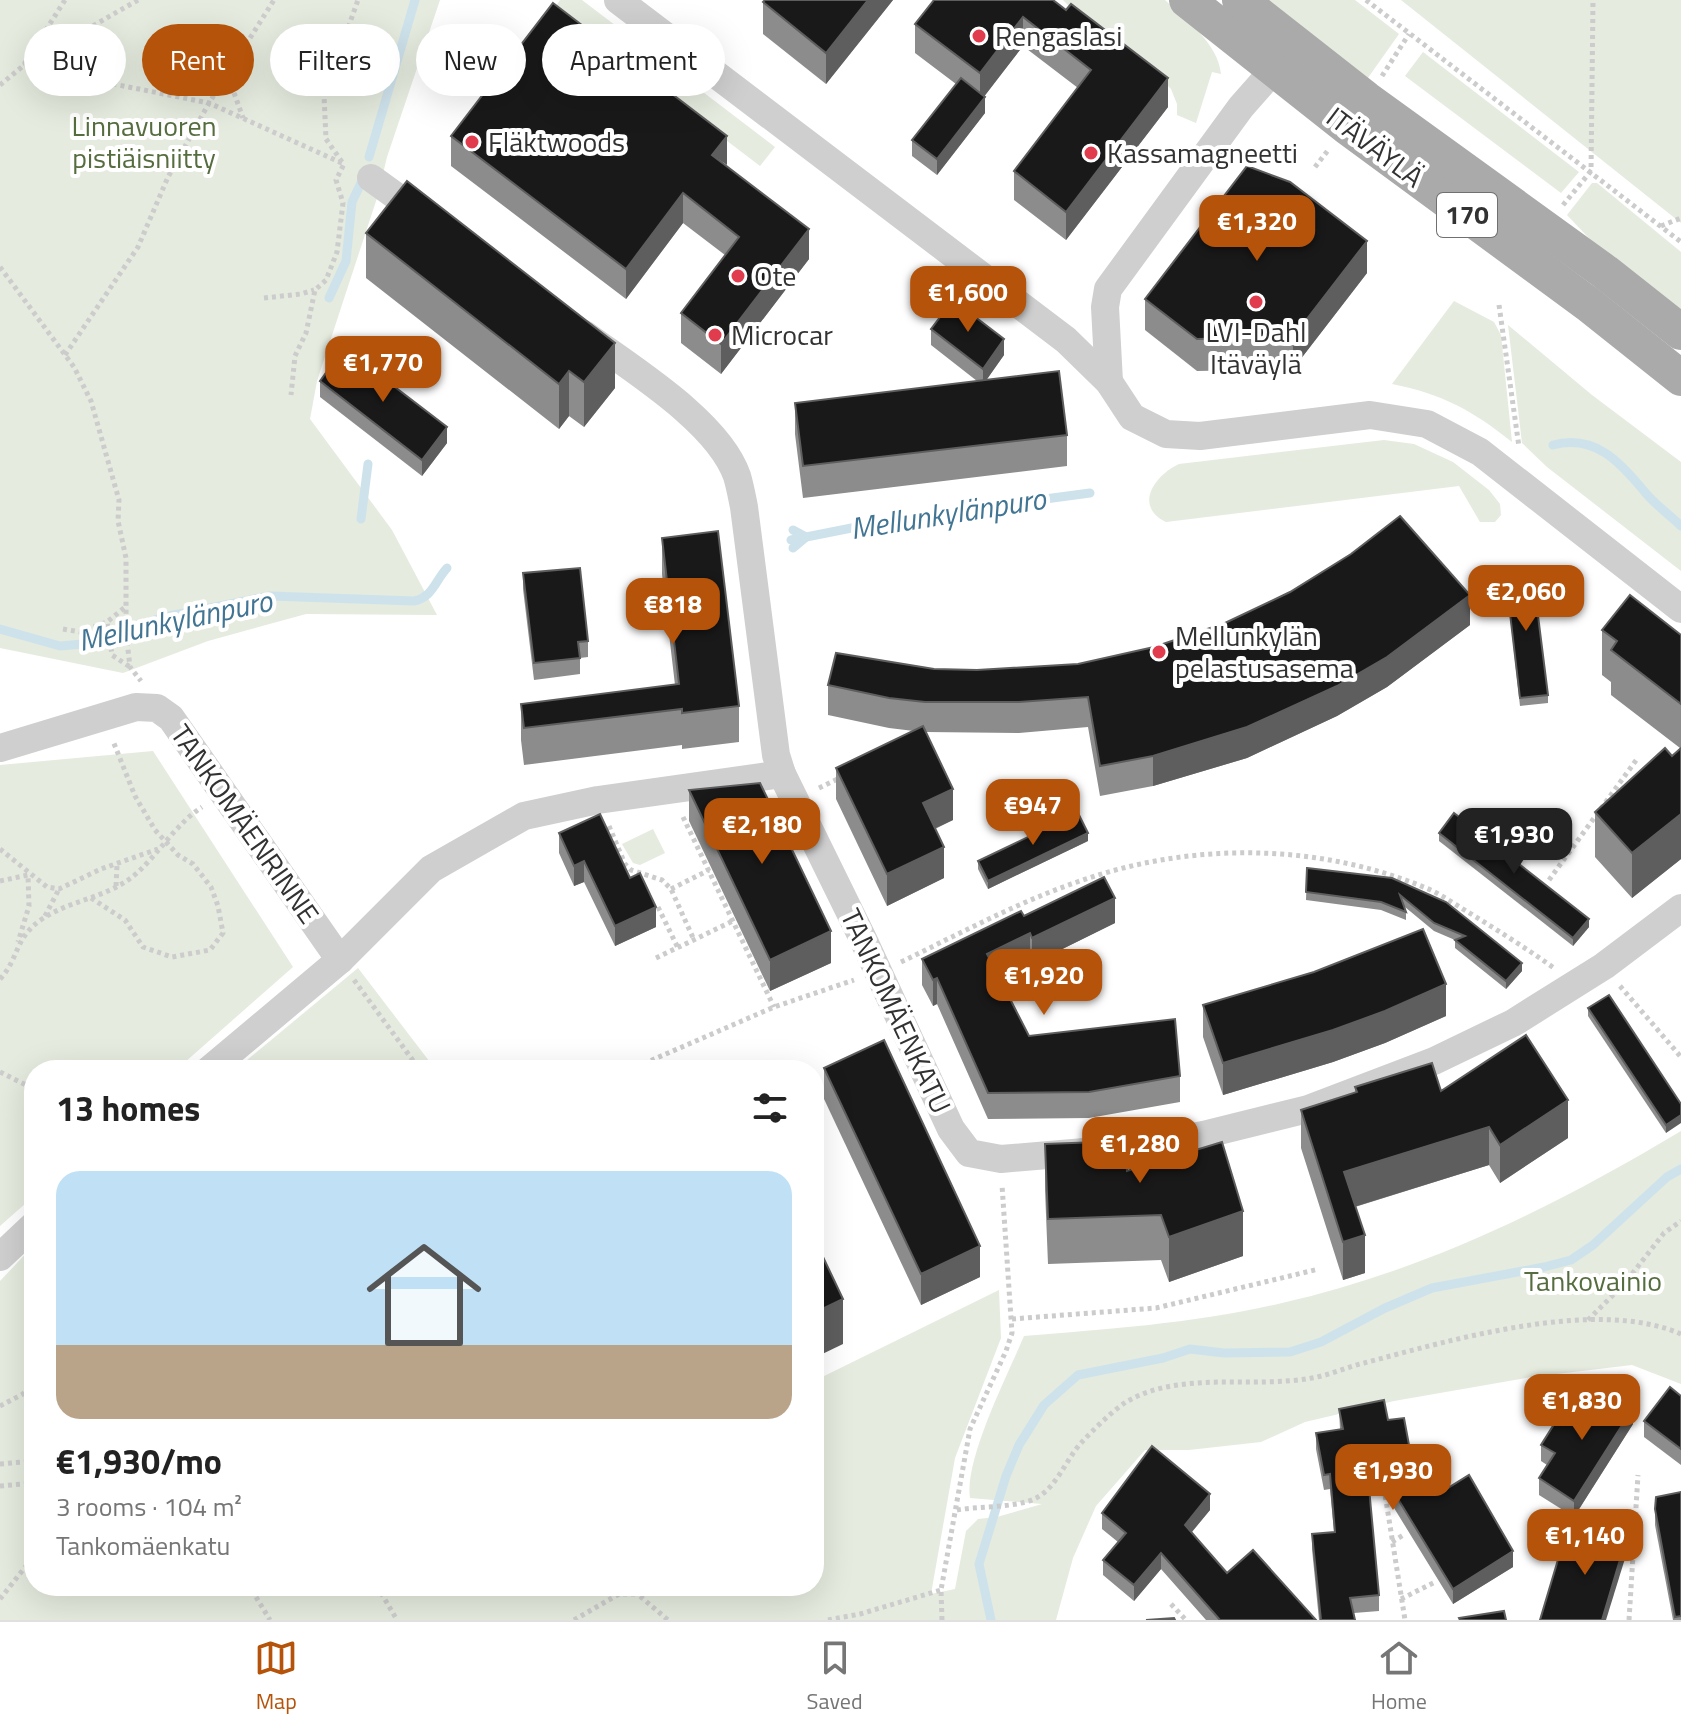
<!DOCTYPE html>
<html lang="en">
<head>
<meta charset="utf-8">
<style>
  :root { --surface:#fff; --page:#f6f6f6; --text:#222; --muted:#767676; --line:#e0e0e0; --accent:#b45309 }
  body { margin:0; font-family:"Titillium Web",sans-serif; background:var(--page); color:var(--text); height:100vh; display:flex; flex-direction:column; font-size:30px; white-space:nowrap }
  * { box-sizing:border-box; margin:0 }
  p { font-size:26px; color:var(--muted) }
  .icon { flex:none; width:44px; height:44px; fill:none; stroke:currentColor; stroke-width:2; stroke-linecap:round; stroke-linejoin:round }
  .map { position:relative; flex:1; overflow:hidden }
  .panel { position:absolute; left:24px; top:1060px; width:800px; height:536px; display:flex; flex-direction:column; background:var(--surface); border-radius:32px; box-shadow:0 8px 32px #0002 }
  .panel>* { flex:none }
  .guide { position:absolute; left:24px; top:24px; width:800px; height:72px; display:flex; gap:16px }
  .price { position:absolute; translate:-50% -68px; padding:0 18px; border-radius:16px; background:var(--accent); color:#fff; font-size:26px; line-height:52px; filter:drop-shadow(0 2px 4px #0008) }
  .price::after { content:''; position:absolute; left:50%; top:48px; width:24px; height:18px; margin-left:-12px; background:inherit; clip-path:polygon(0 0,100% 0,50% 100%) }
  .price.selected { background:#222; color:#fff }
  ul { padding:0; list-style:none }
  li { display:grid; align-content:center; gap:16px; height:424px; padding:0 32px }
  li+li { border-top:2px solid var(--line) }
  li span { display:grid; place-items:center; height:248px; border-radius:24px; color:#555 }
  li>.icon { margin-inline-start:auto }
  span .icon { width:144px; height:144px; fill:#fffc; stroke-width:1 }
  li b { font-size:34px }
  h2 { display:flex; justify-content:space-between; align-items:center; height:96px; padding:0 32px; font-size:34px }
  .chip { padding:0 28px; border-radius:36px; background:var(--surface); box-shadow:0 8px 32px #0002; font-size:28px; line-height:72px }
  .chip.selected { background:var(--accent); color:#fff }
  .tab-bar { display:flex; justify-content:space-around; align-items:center; height:112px; border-top:2px solid var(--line); background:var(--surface); font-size:22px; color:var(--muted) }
  .tab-bar a { display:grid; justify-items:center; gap:4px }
  .tab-bar .selected { color:var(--accent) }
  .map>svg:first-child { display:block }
</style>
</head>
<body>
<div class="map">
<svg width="1681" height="1620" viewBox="0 0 1681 1620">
  <rect width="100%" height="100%" fill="#fff"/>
  <g fill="#e5ebde">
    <path d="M0,0h440l-53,157 -9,38 -61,186 -7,38 82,111 45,85 -131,-1 -98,27 -85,32 -123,-25z"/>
    <path d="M560,0h22l193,147 -15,19 -206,-157z"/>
    <path d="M1063,0h102c21,20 53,43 56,74l-9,-2 -16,51 -19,-8v-11l-6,-15 -18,-19 -18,-17 -30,-11z"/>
    <path d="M1253,0h102l44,34 -34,48z"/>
    <path d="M1402,0h279v223l-280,-223z"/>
    <path d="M1423,52l156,120 -18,21 -156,-117z"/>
    <path d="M1592,183h5l84,69v66l-60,-46 -54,-57z"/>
    <path d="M1454,301l40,21 7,13 11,107c-40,-32 -70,-48 -120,-58z"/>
    <path d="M1508,325l84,70 89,67v109l-134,-104 -25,-24z"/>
    <path d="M1384,440l30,4 39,18 36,28 11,14 1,11 -6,7h-15l-21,-36 -293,36c-33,-16 -11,-47 13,-58z"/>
    <path d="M153,751l140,216 -117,103h-142v126l-34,30v-461z"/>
    <path d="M653,829l12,24 -25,12 -7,-2 -11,-19z"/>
    <path d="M358,968l78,102h-201z"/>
    <path d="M1681,1131v253l-49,-19 -101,12 -137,24 -89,21 -44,20 -72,8h-44l-49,56 -23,52 -17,62h-1056v-339l34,-36v341h780v-205l185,-91 2,48 -46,120 -24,136 24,-5 11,-58 12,-12 19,-2 45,-13 -72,-6c-6,-38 38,-124 54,-162 86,-7 174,-13 258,-33 145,-33 272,-96 399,-172z"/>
  </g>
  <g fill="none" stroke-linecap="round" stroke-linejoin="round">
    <g stroke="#cee2ec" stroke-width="9">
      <path d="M369,157l46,-157"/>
      <path d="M329,298l17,-37 6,-59 9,-19"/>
      <path d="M1553,445c42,-11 67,17 91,46 10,13 25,23 37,35"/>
      <path d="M361,519l7,-55"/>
      <path d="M793,530l13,7 -13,11"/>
      <path d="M791,540l111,-22 188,-25"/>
      <path d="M0,629l60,17 23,-2 81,-27 106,-21 144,5c19,-4 21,-20 33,-33"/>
      <path d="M991,1620l-12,-56 27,-88 13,-31 25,-40 34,-30 85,-17 27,-9 34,4 66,-1 31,-10 64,-34 47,-20 112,-21 27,-7 22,-15 74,-68 14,-8"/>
    </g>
    <g stroke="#ccc" stroke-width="5" stroke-dasharray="4 4" stroke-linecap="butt">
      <path d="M138,0l-115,66 186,37 135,61 -8,16 7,23 -6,49 -11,28 -11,10 -9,43 -11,23 -4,39"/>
      <path d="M1366,0l315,242"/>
      <path d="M234,61l-1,29 10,28"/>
      <path d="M1382,76l27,-42"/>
      <path d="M0,85l23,-19 42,-66"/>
      <path d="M342,162l-16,-23 -2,-44 34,-95"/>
      <path d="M1315,167l14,-18"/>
      <path d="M1563,205l28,-34 2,-171"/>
      <path d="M1661,226l20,-8"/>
      <path d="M0,267l74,100 17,34 28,99 -1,21 8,37v74l4,35 11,14"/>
      <path d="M264,298l37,-4 13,-4"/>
      <path d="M1499,305l20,142"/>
      <path d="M65,355l73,-108 30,-70 41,-74 65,-103"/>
      <path d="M124,608l-17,14 5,33 18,12"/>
      <path d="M63,629l17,3 27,-10"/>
      <path d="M819,788l23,-11"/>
      <path d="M683,817l91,190"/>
      <path d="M609,826l16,38 6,6 31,10 9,9 23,51"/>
      <path d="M0,849l47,38 12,2 42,-20 57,-20"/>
      <path d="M1549,880l88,-121"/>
      <path d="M0,881l28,-6 1,31 -11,36"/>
      <path d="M116,886l1,-21"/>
      <path d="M671,889l38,-19"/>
      <path d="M91,898l34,22 18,27 29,10 38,-7 13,-17 -5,-27 -7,-19 -18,-23 -15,-9 -23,-25 -20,-34 -22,-55"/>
      <path d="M658,907l20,41"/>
      <path d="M45,916l14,-27"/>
      <path d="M656,958l77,-37"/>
      <path d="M901,962c60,-29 119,-61 182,-82 110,-38 235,-37 343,8 15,6 28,16 42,24 29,18 58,36 86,56"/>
      <path d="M0,979c19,-20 14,-41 42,-60 30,-20 67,-21 95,-46 22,-20 40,-50 65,-66"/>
      <path d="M354,980l66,90"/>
      <path d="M1620,986l61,71"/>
      <path d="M629,1070l145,-63 80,-27"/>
      <path d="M0,1072l34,17"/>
      <path d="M1012,1319l144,-11 163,-39"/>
      <path d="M1588,1320l37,-37 39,-50 17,-12"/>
      <path d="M0,1406l23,-12 11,-14"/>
      <path d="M0,1464l34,-3"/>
      <path d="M0,1486l34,-3"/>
      <path d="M1384,1488l21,132"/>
      <path d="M957,1510c23,-4 49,-2 72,-9 26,-8 35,-39 52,-58 12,-13 30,-31 45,-41 55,-32 126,-13 186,-24 18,-3 35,-11 52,-15 88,-23 232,-66 317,-29"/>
      <path d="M1392,1542l13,-8"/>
      <path d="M377,1586l20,34"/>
      <path d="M628,1586l40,34"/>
      <path d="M256,1597l14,23"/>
      <path d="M0,1599l34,-43"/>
      <path d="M1401,1599l34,-17"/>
      <path d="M1171,1604l15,16"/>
      <path d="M574,1620l45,-26h18"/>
      <path d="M828,1620l32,-6 81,-24"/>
      <path d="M942,1620l-1,-30 29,-161 36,-78 6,-18 -10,-148"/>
      <path d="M1629,1620l9,-145"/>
    </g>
    <g stroke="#cfcfcf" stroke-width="28">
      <path d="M618,0l448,340 43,42 23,35 34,17 34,2 170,-21 57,9 53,28 201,157"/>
      <path d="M371,178l54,39"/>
      <path d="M584,334c46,34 134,87 153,142 3,10 5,21 7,31l32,248 6,19 81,165 88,190 18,24 32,6 130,-11 72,-13 105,-26 126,-48 79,-38 91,-57 77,-58"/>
      <path d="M1109,382l-4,-75 3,-18 133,-182 45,-51"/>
      <path d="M0,748l136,-41 21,1 14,10 169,242"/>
      <path d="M209,1070l131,-110 91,-91 93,-53 74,-16 184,-26"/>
      <path d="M0,1257l34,-32"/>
    </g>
    <g stroke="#aaa" stroke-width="36">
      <path d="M1187,0l159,126 242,178 93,74"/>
      <path d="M1240,0l126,99 239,173 76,60"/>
    </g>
  </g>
  <g fill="#8c8c8c">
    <path d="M893,0l-67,84 -63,-50v-32z"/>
    <path d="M1053,0l115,107 -102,133 -52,-40v-29l64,-83 -55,-42 -39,50 1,17 -48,62 -25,-19v-16l44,-56 -41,-31v-29z"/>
    <path d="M451,136l276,30 82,93 -88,115 -40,-31v-30l44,-58 -42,-32 -57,76 -175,-133z"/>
    <path d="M366,233l249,155 -31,39 -15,-11 -10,13 -193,-151z"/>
    <path d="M1367,273l-74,96 -96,2 -52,-41v-31z"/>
    <path d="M931,329l73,26 -18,25 81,55v31l-264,32 -8,-64v-31l182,-22 -46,-36z"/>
    <path d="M320,381l127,62 -25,33 -102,-79z"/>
    <path d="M662,538l77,168v36l-57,7v-4l-158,20 -3,-25v-36l154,-19 -13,-111z"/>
    <path d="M1505,571l43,124v8l-28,3z"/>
    <path d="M523,573l65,68v16l-8,1v16l-46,6 -11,-91z"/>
    <path d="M1470,625l-83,62 -50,29 -90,42 -94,28 -53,10 -12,-69 -69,6 -93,-1 27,88 -18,9 9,49 -57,28 -51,-107v-31l78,-37 -25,-3 -61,-13v-30l106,-16 43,1 101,-6z"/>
    <path d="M1602,630l79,5v224l-49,39 -37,-41v-45l77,-56 8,-8 -69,-53v-13l-9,-7z"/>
    <path d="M689,790l142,173 -61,28 -81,-170z"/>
    <path d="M559,833l71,45 26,49 -41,19 -31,-64 -10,4 -15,-33z"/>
    <path d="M1439,833l150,94 -16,19 -134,-105z"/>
    <path d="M1088,841l-100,48 -10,-20v-8z"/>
    <path d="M1307,868l85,10 130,93 -16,18 -51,-41v-8l-21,-9 -29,-24 1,5v8l-25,-10 -75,-10z"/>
    <path d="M1024,916l91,7 -83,41 -2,-5 -32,15 31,62 151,40v26l-91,16 -101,1 -51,-115 -4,2 -11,-21v-26z"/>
    <path d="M1203,1005l243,11 -61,27 -52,19 -110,33 -20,-58z"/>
    <path d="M1588,1008l93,96 -15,29 -78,-117z"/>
    <path d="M824,1068l156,209 -59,28 -97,-206z"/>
    <path d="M1355,1087l86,4 127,47 -68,45 -11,-18 -134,42 10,66 -22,7 -42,-132v-38l54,-17z"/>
    <path d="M1045,1144l82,27 116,85 -74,26 -8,-22 -113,4 -3,-74z"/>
    <path d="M1681,1396v69l-37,-28v-16z"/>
    <path d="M1339,1409l49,11 26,52 29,19 70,76 -60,37 -86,-140 12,131v16l-25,2 1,7h-36l-7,-71v-15l22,-2 -4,-43 -6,1 -8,-41v-16l24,-4z"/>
    <path d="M1588,1411l45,13 -59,93 -35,-22v-17l8,-13 -6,-4v-16z"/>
    <path d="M1681,1492v128h-8l-18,-95v-16z"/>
    <path d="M1210,1510l-18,22 35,41 89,47h-110l-45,-51 -27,32 -31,-26v-15l15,-18 -16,-13v-16z"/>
  </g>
  <g fill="#5e5e5e">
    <path d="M868,0h25l-67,84v-31z"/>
    <path d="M1023,17v29l-43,56v-29z"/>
    <path d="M1168,78v29l-102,133v-28z"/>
    <path d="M985,97v16l-48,62v-16z"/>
    <path d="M727,136v29l-15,-10z"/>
    <path d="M683,193v30l-57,76v-30z"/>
    <path d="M809,229v30l-88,115v-30z"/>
    <path d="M1367,241v32l-74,96v-32z"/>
    <path d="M1004,339v16l-21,30v-16z"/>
    <path d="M615,343v45l-31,39v-45z"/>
    <path d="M569,371v45l-10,13v-45z"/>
    <path d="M447,427v16l-25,33v-16z"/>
    <path d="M1470,595v30l-83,62 -50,29 -90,42 -94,28v-30z"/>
    <path d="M953,789v31l-30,14v-31z"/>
    <path d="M1681,814v45l-49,39v-45z"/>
    <path d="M1088,833v8l-100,48v-8z"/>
    <path d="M944,847v31l-57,28v-32z"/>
    <path d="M584,861v21l-10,4v-20z"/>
    <path d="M1115,898v25l-83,41v-26z"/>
    <path d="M656,907v20l-41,19v-20z"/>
    <path d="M1589,919v8l-16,19v-8z"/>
    <path d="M831,931v32l-61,28v-31z"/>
    <path d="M1030,933v26l-43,21v-26z"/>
    <path d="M1522,963v8l-16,18v-8z"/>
    <path d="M937,978v26l-4,2v-26z"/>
    <path d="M1446,984v32l-61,27 -52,19 -110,33v-32z"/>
    <path d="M1568,1100v38l-68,45v-38z"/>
    <path d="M1681,1115v8l-15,10v-8z"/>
    <path d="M1489,1127v38l-145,45v-38z"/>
    <path d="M1243,1211v45l-74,26v-45z"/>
    <path d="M1365,1235v38l-22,7v-38z"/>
    <path d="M980,1246v31l-59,28v-31z"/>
    <path d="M843,1299v45l-29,14v-45z"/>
    <path d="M1633,1408v16l-59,93v-16z"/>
    <path d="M1210,1494v16l-25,30v-15z"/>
    <path d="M1627,1536v16l-21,68h-4z"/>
    <path d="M1513,1551v16l-60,37v-15z"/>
    <path d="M1161,1553v16l-27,32v-16z"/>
  </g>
  <g fill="#191919" stroke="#5e5e5e" stroke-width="2">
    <path d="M765,0h103l-42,53 -63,-51z"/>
    <path d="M934,0h119l13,10 5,-6 97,74 -102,134 -52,-41 77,-101 -68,-53 -43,56 -65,-49z"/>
    <path d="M553,3l174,133 -15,19 97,74 -88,115 -40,-31 58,-76 -56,-44 -57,76 -175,-133z"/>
    <path d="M961,78l24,19 -48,62 -25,-19z"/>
    <path d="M1247,166l43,16 77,59 -74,96 -96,2 -52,-40z"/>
    <path d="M407,181l208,162 -31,39 -15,-11 -10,13 -193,-151z"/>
    <path d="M953,300l51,39 -21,30 -52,-40z"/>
    <path d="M344,348l103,79 -25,33 -102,-79z"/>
    <path d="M1059,371l8,64 -264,31 -8,-63z"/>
    <path d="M1400,516l70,79 -83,62 -50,29 -90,41 -94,29 -53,10 -12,-69 -69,5h-94l-36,-4 -61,-13 8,-32 98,16 43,1 101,-6 76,-17 71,-24 65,-31 61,-38z"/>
    <path d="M718,531l21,175 -57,7v-4l-158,19 -3,-24 158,-20 -17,-146z"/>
    <path d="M580,568l8,73 -10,1 2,16 -46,5 -11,-90z"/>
    <path d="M1532,568l16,127 -28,3 -15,-127z"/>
    <path d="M1630,595l51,40v69l-70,-54 6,-9 -15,-11z"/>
    <path d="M923,726l30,63 -30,14 21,44 -57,27 -51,-106z"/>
    <path d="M1665,748l7,8 9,-8v66l-49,39 -37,-41z"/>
    <path d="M760,783l71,148 -61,29 -81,-170z"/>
    <path d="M1078,813l10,20 -100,48 -10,-20z"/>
    <path d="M1454,813l135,106 -16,19 -134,-105z"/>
    <path d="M600,814l30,64 10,-5 16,34 -41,19 -31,-65 -10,5 -15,-33z"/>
    <path d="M1307,868l85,10 54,24 76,61 -16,18 -51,-41 10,-4 -31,-13 -34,-28 6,17 -25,-10 -75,-10z"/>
    <path d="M1104,877l11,21 -83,40 -2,-5 -43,21 42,82 146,-17 5,57 -91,16 -101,1 -51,-115 -4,2 -11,-21 99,-48 3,5z"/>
    <path d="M1423,929l23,55 -61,27 -52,19 -110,33 -20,-58 111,-33z"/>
    <path d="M1609,995l72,109v11l-15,10 -78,-117z"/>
    <path d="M1526,1035l42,65 -68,45 -11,-18 -145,45 21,63 -22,7 -42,-132 56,-18 -2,-5 77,-24 9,28z"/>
    <path d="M884,1040l96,206 -59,28 -97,-206z"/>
    <path d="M1126,1141l1,30 95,-29 21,69 -74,26 -8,-22 -113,4 -3,-75z"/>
    <path d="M814,1238l29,61 -29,14z"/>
    <path d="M1670,1387l11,9v53l-37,-28z"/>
    <path d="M1602,1388l31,20 -59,93 -35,-23 16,-25 -14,-8 29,-46 18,12z"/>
    <path d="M1384,1400l4,20 16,-2 10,54 13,-7 16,26 26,-16 44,76 -60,38 -88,-144 14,150 -29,3 5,22h-34l-9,-86 23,-2 -5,-58 -6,1 -8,-42 27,-4 -4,-20z"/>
    <path d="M1152,1446l58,48 -25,31 42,48 26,-23 63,70h-96l-59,-67 -27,32 -31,-25 23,-27 -24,-20z"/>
    <path d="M1681,1492v124l-6,1 -20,-108 1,-12z"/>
    <path d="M1587,1524l40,12 -25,84h-62l23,-77 17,5z"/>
    <path d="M1504,1611l2,9h-46l-1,-2z"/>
    <path d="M1174,1618l1,2h-29z"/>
  </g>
  <g fill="#e13c4d" stroke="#fff" stroke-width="3">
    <circle cx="979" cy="36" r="8"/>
    <circle cx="472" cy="142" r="8"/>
    <circle cx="1091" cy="153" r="8"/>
    <circle cx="738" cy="276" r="8"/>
    <circle cx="1256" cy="302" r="8"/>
    <circle cx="715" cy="335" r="8"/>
    <circle cx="1159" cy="652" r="8"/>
  </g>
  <g text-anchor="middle" stroke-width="8" stroke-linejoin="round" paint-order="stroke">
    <rect fill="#fff" stroke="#707070" stroke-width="2" x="1437" y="193" width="60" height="44" rx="6"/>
    <g font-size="26" font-weight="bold" fill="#323232">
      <text x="1467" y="224">170</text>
    </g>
    <g font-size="28" fill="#323232" stroke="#fff" text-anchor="start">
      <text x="995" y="46">Rengaslasi</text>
      <text x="488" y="152">Fläktwoods</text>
      <text x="1107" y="163">Kassamagneetti</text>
      <text x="754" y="286">Ote</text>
      <text x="1256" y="342" text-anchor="middle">LVI-Dahl<tspan x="1256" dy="32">Itäväylä</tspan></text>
      <text x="731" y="345">Microcar</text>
      <text x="1175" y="646">Mellunkylän<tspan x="1175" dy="32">pelastusasema</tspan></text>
    </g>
    <g font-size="28" fill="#566d3f" stroke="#fff">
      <text x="144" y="136">Linnavuoren<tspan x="144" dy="32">pistiäisniitty</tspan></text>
      <text x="1593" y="1291">Tankovainio</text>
    </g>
    <g font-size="28" fill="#323232" stroke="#fff">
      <text transform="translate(1375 147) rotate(37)" y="10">ITÄVÄYLÄ</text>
      <text transform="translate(245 824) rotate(55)" y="10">TANKOMÄENRINNE</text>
      <text transform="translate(896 1011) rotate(65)" y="10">TANKOMÄENKATU</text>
    </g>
    <g font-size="30" font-style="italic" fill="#417593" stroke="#fff">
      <text transform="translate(948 514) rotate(-9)" y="10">Mellunkylänpuro</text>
      <text transform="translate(175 621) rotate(-12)" y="10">Mellunkylänpuro</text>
    </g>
  </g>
</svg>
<b class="price" style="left:1257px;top:263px">€1,320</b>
<b class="price" style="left:968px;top:334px">€1,600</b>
<b class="price" style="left:383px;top:404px">€1,770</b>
<b class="price" style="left:1526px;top:633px">€2,060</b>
<b class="price" style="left:673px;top:646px">€818</b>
<b class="price" style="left:1033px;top:847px">€947</b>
<b class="price" style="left:762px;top:866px">€2,180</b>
<b class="price selected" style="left:1514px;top:876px">€1,930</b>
<b class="price" style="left:1044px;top:1017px">€1,920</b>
<b class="price" style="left:1140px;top:1185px">€1,280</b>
<b class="price" style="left:1582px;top:1442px">€1,830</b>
<b class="price" style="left:1393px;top:1512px">€1,930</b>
<b class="price" style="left:1585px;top:1577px">€1,140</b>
<div class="guide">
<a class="chip">Buy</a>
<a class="chip selected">Rent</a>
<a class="chip">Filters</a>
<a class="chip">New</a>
<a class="chip">Apartment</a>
</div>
<section class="panel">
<h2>13 homes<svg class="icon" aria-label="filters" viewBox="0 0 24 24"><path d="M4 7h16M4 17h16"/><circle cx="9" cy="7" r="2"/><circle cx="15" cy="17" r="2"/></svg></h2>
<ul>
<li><span style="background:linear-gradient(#bfe0f5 70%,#b9a48a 0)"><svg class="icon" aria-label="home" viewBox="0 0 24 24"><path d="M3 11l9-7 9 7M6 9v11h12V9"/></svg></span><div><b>€1,930/mo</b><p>3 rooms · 104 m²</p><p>Tankomäenkatu</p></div></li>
</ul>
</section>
</div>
<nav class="tab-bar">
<a class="selected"><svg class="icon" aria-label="map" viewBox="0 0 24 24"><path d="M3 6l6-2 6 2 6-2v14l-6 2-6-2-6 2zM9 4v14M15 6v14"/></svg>Map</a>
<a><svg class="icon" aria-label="saved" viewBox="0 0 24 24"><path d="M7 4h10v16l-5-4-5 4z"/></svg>Saved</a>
<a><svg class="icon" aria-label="home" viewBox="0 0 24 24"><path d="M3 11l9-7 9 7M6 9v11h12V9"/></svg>Home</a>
</nav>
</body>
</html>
